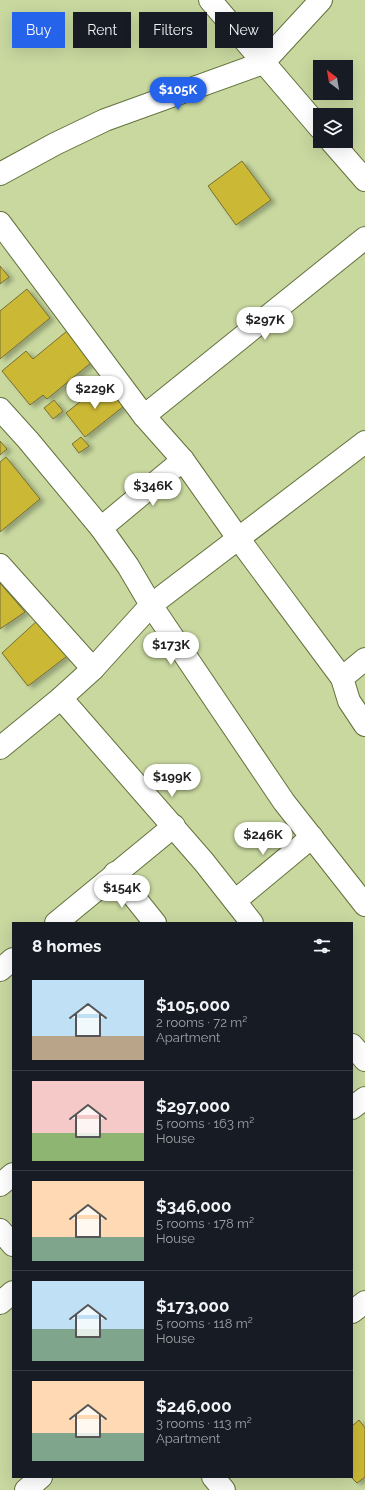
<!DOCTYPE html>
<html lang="en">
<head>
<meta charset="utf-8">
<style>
  :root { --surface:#171b24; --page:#242831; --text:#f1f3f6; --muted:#9ea1a6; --line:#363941; --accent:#2563eb }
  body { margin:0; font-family:Raleway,sans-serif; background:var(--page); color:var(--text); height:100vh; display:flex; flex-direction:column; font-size:15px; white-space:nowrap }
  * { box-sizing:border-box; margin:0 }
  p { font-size:13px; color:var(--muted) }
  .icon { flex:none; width:22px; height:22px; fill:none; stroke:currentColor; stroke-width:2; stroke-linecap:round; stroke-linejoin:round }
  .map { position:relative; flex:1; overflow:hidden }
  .panel { position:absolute; left:12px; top:922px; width:341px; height:556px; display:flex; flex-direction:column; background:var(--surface); border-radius:0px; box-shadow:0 4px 16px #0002 }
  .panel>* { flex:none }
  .guide { position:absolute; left:12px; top:12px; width:341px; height:36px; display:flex; gap:8px }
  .needle { width:26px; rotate:329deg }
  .controls { position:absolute; left:313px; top:60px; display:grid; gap:8px }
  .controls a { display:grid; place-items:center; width:40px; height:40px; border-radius:0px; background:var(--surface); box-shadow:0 4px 16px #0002; font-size:20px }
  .price { position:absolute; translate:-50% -34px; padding:0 9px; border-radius:14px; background:#fff; color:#222; font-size:13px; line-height:26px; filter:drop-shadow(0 1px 2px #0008) }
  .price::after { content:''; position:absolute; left:50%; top:24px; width:12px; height:9px; margin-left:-6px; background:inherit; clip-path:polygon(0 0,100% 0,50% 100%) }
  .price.on { background:var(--accent); color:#fff }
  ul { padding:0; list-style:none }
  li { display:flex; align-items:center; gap:12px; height:100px; padding:0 20px }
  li+li { border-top:1px solid var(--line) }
  li span { display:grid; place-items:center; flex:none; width:112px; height:80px; border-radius:0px; color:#555 }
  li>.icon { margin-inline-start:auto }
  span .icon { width:48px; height:48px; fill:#fffc; stroke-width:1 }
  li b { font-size:17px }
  h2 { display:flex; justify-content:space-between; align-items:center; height:48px; padding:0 20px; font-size:17px }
  .pill { padding:0 14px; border-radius:0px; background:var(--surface); box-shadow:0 4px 16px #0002; font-size:14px; line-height:36px }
  .pill.on { background:var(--accent); color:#fff }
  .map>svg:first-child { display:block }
</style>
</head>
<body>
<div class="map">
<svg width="365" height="1490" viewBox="0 0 365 1490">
  <defs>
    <filter id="shadow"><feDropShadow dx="4.5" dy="2.5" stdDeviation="2" flood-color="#0004"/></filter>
  </defs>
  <rect width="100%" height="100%" fill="#c8d89f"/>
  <g fill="#cbb835" stroke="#766e35" filter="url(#shadow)">
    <path d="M242,161l29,39 -35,25 -28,-39z"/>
    <path d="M0,266l9,11 -9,7z"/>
    <path d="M27,289l23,29 -50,41v-48z"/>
    <path d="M67,331l25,31 -45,37 -4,-4 -13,10 -28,-34 24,-20 7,8z"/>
    <path d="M105,382l19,24 -39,31 -19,-24z"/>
    <path d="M54,400l9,11 -10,8 -9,-11z"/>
    <path d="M81,437l8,9 -10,7 -7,-9z"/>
    <path d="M0,441l7,8 -7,6z"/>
    <path d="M6,457l34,42 -40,33v-70z"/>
    <path d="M0,583l25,29 -25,17z"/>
    <path d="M38,620l33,33 -43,33 -26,-33z"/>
    <path d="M359,1420l6,8v49l-8,6 -6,-6 1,-51z"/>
  </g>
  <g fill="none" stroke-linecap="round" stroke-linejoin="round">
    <defs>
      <g id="minor">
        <path d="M210,0l110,128"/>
        <path d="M331,141l34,39"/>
        <path d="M0,174l55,-30 50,-24 158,-57 58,-63"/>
        <path d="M0,223l144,193 39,44 55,78 104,140 7,23 16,24"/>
        <path d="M0,409l28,31 73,88 27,38 23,39 133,197 81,103"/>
        <path d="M144,416l221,-178"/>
        <path d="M101,528l82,-68"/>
        <path d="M0,565l93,104"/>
        <path d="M342,678l23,-19"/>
        <path d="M61,698l143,164 48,61"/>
        <path d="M0,748l61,-50 32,-29 58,-64 214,-163"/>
        <path d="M115,873l40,50"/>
        <path d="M235,901l77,-64"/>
        <path d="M56,923l118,-97"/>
        <path d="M0,970l13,-11"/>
        <path d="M352,1045l13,15"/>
        <path d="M352,1108l13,-10"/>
        <path d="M0,1185l13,-11"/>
        <path d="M0,1230l13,15"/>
        <path d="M0,1303l13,-11"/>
        <path d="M352,1312l13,-10"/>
        <path d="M213,1477l11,13"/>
        <path d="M26,1490l15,-13"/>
      </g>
    </defs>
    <use href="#minor" stroke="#63713c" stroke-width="24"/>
    <use href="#minor" stroke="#fff" stroke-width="22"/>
  </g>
</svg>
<div class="controls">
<a><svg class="needle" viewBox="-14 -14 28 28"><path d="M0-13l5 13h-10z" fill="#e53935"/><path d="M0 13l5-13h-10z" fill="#9ea1a6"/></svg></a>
<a><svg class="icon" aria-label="layers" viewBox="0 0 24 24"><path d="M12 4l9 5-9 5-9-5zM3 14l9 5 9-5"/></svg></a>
</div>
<b class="price on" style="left:178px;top:111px">$105K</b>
<b class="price" style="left:265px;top:341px">$297K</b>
<b class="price" style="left:95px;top:410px">$229K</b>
<b class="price" style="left:153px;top:507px">$346K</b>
<b class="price" style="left:171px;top:666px">$173K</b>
<b class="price" style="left:172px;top:798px">$199K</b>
<b class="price" style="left:263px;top:856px">$246K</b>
<b class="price" style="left:122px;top:909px">$154K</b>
<div class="guide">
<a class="pill on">Buy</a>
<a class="pill">Rent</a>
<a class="pill">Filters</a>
<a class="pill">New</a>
</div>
<section class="panel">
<h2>8 homes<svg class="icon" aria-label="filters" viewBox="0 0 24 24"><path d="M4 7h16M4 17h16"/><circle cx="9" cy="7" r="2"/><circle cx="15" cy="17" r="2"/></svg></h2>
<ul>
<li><span style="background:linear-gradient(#bfe0f5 70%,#b9a48a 0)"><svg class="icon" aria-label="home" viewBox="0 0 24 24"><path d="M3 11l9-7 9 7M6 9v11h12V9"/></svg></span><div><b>$105,000</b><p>2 rooms · 72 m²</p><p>Apartment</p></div></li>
<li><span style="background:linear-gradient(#f6c9c9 65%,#8fb573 0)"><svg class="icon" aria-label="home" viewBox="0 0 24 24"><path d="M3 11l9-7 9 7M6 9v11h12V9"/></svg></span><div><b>$297,000</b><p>5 rooms · 163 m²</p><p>House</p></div></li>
<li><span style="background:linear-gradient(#ffd9b3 70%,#7fa58c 0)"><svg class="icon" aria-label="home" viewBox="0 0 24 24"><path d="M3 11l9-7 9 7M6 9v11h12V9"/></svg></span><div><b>$346,000</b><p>5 rooms · 178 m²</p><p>House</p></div></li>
<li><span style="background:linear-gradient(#bfe0f5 60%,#7fa58c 0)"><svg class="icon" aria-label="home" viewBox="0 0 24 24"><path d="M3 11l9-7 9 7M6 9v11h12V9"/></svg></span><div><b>$173,000</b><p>5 rooms · 118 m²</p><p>House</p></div></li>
<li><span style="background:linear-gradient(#ffd9b3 65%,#7fa58c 0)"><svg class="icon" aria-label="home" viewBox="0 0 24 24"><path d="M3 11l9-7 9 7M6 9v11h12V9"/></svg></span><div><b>$246,000</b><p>3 rooms · 113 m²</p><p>Apartment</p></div></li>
</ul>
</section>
</div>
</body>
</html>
